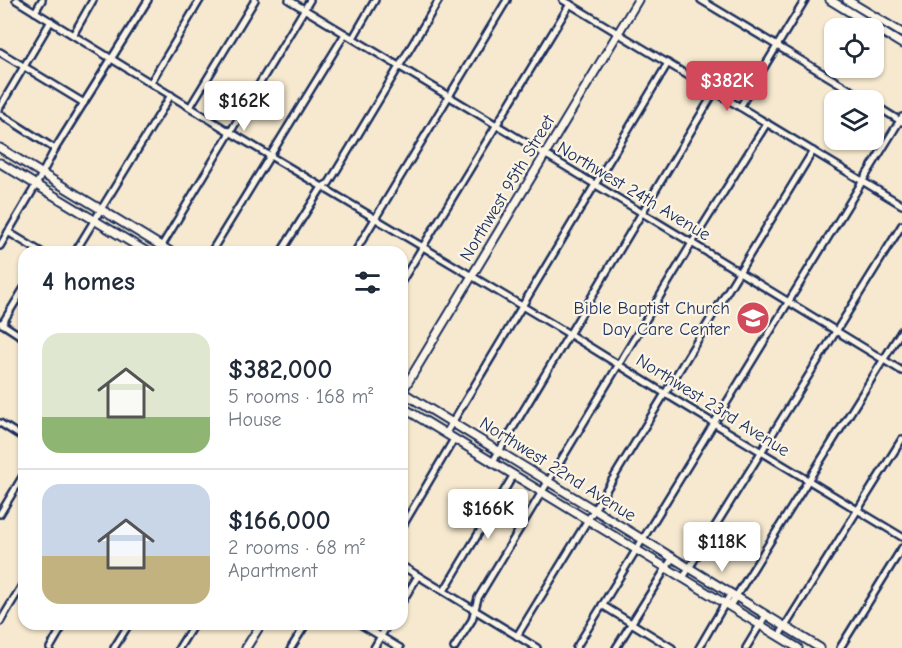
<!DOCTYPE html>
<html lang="en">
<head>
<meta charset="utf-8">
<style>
  :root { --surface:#fff; --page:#f2f2f3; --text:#1f2937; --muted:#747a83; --line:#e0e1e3; --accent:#d1495b }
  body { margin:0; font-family:"Comic Neue",sans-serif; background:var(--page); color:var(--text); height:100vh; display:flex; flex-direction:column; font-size:22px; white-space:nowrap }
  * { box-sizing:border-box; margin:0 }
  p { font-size:20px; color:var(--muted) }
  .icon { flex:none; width:33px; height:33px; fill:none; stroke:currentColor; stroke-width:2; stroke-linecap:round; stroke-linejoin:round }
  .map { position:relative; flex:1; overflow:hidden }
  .side { position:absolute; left:18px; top:246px; width:390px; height:384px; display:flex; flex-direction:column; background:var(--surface); border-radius:18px; box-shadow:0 2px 4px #0004 }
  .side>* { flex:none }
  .controls { position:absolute; left:824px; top:18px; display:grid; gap:12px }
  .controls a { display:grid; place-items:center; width:60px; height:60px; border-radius:12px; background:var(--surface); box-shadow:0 2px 4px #0004; font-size:30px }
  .price { position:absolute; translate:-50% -51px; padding:0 14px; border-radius:6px; background:#fff; color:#222; font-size:20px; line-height:39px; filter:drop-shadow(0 2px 3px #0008) }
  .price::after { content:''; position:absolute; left:50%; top:36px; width:18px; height:14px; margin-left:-9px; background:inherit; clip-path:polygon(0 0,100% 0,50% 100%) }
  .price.on { background:var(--accent); color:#fff }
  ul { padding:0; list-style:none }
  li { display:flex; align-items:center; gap:18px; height:150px; padding:0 24px }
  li+li { border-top:2px solid var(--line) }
  li span { display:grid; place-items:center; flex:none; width:168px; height:120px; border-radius:18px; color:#555 }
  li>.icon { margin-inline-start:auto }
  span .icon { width:72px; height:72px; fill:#fffc; stroke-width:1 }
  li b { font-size:26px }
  h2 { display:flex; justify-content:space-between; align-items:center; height:72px; padding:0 24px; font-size:26px }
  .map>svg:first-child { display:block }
</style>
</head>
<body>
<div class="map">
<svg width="902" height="648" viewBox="0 0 902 648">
  <rect width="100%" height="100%" fill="#f6e9cf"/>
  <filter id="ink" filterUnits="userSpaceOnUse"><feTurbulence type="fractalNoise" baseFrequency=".0167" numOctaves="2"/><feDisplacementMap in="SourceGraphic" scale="12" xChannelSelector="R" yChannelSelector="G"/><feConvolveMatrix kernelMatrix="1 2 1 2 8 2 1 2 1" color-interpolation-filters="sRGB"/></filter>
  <g filter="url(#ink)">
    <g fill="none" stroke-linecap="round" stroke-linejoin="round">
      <defs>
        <g id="minor">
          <path d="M16,0l214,132 339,202 95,59 238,144"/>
          <path d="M289,0c205,122 409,247 613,371"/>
          <path d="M563,0l339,205"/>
          <path d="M701,0l166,100"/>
          <path d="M35,12l7,-12"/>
          <path d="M73,35l20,-35"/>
          <path d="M353,38l22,-38"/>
          <path d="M0,52l84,51"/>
          <path d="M151,82l49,-82"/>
          <path d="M873,104l29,18"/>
          <path d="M0,107l51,-86"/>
          <path d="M190,107l65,-107"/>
          <path d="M740,107l65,-107"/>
          <path d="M0,114l55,35"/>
          <path d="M8,232l33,20"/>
          <path d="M0,246l36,-61 19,-36 93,-149"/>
          <path d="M75,252l96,-157"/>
          <path d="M158,252l152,-252"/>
          <path d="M211,252l134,-218"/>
          <path d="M281,252l41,-65 7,-4 110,-183"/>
          <path d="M355,252l152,-252"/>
          <path d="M402,281l168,-277"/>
          <path d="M1,323l23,15"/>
          <path d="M2,324l22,-36"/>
          <path d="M0,423l24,15"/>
          <path d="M446,433l222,-370"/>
          <path d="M492,463l223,-372"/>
          <path d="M0,514l24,-40"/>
          <path d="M402,527l52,-88"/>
          <path d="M402,566l135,82"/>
          <path d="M683,578l219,-353"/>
          <path d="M444,591l69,-115"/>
          <path d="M402,602l16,-26"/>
          <path d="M602,605l70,43"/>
          <path d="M730,606l172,-276"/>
          <path d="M0,622l24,-40"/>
          <path d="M360,624l40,24"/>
          <path d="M517,636l296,-485"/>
          <path d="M779,636l123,-197"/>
          <path d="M50,648l14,-24"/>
          <path d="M114,648l15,-24"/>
          <path d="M179,648l15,-24"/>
          <path d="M291,648l15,-24"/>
          <path d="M374,648l14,-24"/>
          <path d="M454,648l18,-28 6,-22 214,-355 75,-120"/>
          <path d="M576,648l326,-531"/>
          <path d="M616,648l57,-91"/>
          <path d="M699,648l32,-55"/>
          <path d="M746,648l20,-33"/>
          <path d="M840,648l62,-100"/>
        </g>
        <g id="major">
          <path d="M638,0l-236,392 418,256"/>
          <path d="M830,0l72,44"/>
          <path d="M847,0l55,33"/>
          <path d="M0,148l171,104"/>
          <path d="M0,163l147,89"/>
          <path d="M402,407l396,241"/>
          <path d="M246,648l15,-24"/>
        </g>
      </defs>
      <use href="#minor" stroke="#1b2f5e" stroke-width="10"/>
      <use href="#major" stroke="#1b2f5e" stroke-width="11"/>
      <use href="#minor" stroke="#fcf5e5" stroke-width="5"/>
      <use href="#major" stroke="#fcf5e5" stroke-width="7"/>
    </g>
  </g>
  <defs>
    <symbol id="school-disc" viewBox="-11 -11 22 22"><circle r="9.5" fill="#d1495b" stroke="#fcf5e5"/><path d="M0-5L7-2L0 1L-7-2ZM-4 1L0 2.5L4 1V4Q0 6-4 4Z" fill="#fff"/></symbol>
  </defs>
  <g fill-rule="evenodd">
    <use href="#school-disc" x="734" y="299" width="38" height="38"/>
  </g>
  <g text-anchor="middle" stroke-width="4.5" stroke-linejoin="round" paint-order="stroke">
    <g font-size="18" fill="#1b2f5e" stroke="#fcf5e5">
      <text transform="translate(507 188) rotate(-59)" y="6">Northwest 95th Street</text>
      <text transform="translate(634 191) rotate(31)" y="6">Northwest 24th Avenue</text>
      <text transform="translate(713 405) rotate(32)" y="6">Northwest 23rd Avenue</text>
      <text transform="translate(558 469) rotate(32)" y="6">Northwest 22nd Avenue</text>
    </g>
    <g font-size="18" fill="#1b2f5e" stroke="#fcf5e5" text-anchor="end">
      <text x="730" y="314">Bible Baptist Church<tspan x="730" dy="21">Day Care Center</tspan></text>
    </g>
  </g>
</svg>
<div class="controls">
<a><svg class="icon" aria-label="locate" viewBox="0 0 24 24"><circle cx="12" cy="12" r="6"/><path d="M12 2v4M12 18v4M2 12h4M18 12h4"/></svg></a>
<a><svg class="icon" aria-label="layers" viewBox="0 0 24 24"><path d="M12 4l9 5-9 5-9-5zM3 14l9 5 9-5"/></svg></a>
</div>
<b class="price on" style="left:727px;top:112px">$382K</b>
<b class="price" style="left:244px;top:132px">$162K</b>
<b class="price" style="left:488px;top:540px">$166K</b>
<b class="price" style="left:722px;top:573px">$118K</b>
<section class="side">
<h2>4 homes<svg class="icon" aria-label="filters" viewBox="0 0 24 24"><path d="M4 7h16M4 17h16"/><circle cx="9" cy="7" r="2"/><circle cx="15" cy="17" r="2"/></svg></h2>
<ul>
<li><span style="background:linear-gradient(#dfe7d0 70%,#8fb573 0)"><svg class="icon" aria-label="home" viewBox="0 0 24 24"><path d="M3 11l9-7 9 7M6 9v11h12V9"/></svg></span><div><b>$382,000</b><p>5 rooms · 168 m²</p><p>House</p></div></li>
<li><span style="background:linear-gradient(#c9d6e8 60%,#c2b280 0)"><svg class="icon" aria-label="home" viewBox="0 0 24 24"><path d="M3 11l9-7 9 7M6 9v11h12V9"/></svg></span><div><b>$166,000</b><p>2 rooms · 68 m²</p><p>Apartment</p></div></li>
</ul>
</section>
</div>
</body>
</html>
